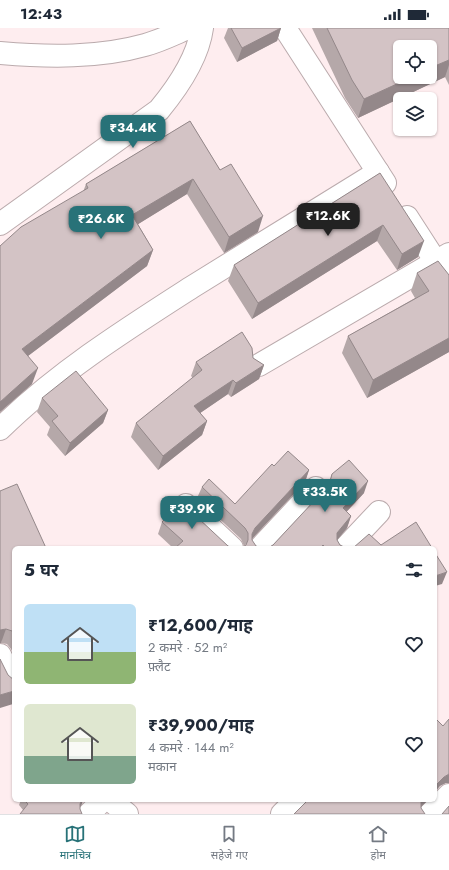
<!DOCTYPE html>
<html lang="hi">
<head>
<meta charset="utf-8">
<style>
  :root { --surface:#fff; --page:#f6f6f7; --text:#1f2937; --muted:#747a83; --line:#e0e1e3; --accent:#287278 }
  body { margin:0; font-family:Jost,"Noto Sans Devanagari",sans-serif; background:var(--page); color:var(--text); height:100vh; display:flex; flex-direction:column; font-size:15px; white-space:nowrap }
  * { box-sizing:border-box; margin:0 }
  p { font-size:13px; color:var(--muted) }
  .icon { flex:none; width:22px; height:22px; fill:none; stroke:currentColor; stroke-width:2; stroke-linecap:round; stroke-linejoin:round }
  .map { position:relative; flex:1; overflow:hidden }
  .details { position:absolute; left:12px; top:518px; width:425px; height:256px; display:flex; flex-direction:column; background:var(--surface); border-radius:6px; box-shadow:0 1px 3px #0004 }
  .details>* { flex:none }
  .controls { position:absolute; left:393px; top:12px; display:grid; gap:8px }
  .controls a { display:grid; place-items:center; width:44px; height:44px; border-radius:6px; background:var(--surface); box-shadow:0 1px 3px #0004; font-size:20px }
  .price { position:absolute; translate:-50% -34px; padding:0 9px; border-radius:8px; background:var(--accent); color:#fff; font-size:13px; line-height:26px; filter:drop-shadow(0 1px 2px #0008) }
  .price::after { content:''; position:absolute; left:50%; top:24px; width:12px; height:9px; margin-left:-6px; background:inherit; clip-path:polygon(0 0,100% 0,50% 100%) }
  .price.on { background:#222; color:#fff }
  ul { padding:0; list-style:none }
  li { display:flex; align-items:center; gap:12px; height:100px; padding:0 12px }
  li span { display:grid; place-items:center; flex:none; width:112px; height:80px; border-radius:6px; color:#555 }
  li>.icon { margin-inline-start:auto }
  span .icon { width:48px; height:48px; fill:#fffc; stroke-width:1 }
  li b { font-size:17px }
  h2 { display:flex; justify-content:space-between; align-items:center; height:48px; padding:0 12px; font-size:17px }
  .status { display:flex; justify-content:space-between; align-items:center; height:28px; padding:0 20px; background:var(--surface); direction:ltr }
  .status svg { height:11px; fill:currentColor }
  .tab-bar { display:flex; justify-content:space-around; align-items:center; height:56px; border-top:1px solid var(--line); background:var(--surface); font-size:11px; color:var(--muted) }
  .tab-bar a { display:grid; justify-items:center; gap:2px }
  .tab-bar .on { color:var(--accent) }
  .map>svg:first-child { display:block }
</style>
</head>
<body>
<div class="status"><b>12:43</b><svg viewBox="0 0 49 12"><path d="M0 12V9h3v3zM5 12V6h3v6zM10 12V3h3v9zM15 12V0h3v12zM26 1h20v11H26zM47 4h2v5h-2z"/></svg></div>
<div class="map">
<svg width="449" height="786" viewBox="0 0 449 786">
  <rect width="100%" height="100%" fill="#feedef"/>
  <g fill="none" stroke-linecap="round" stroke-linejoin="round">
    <defs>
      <g id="minor">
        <path d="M285,0l100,155"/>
        <path d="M0,25c48,4 99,5 145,-8 15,-4 29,-11 43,-17"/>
        <path d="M407,189l42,65"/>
        <path d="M0,196l159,-114c19,-23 39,-52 43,-82"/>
        <path d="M259,337l190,-111"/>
        <path d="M0,401c57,-56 125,-99 192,-142 62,-38 124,-77 186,-115"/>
        <path d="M186,477l46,43"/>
        <path d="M260,520l56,-60"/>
        <path d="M345,520l34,-36"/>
        <path d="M0,627l14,28"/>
        <path d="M110,772l17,14"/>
        <path d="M89,786l14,-14"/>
        <path d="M282,786l14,-14"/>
        <path d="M430,786l19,-19"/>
      </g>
    </defs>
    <use href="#minor" stroke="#bbabad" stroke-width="24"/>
    <use href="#minor" stroke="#fff" stroke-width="22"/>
  </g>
  <g fill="#b5a8a9">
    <path d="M228,0h53l-4,13 -40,21 -13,-24z"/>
    <path d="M312,0h137v57l-4,-8 -87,41 -13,-20z"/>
    <path d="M190,93l68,111 -34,21 -37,-59 -49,30 15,26 -6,16 -119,90 4,28 -32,28 86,-228z"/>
    <path d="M380,145l38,84 -21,13 -20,-29 -125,78 -24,-38 6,-16z"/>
    <path d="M417,245l32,2v77l-82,46 -25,-45 6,-17 67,-38 -4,-7z"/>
    <path d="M253,330l11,7 -5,14 -28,18 -3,-3 -28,19 7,8 -5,14 -44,35 -27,-33 5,-14 57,-45 -2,-2 5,-14z"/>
    <path d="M42,370l66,12 -5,13 -38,33 -18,-21 3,-8 -13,-15z"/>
    <path d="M274,438l35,4 -4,12 -53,56 -8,8 -3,-7 -44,-41 5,-11 33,17z"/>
    <path d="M332,446l32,19 -18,19 5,4 -4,12 -10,12 3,5 6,3h-78l5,-3 55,-58z"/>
    <path d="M162,494l66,24 4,2h-59l-15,-14z"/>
    <path d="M14,520v107l-3,-6 -4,-5 -6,-1z"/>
    <path d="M21,772h62l-3,7 -57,3 -4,-5z"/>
  </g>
  <g fill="#94888a">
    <path d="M281,0l-4,13 -40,21 5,-14z"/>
    <path d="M449,32v5l-4,12 -87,41 6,-19 48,-22h18v-9z"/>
    <path d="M193,151l-6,15 -60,37 5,-16z"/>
    <path d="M263,188l-5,16 -34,21 5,-16z"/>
    <path d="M383,197l-6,16 -125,78 6,-16z"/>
    <path d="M424,213l-6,16 -21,13 5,-16z"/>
    <path d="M153,222l-6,16 -131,99 6,-16z"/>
    <path d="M449,310v14l-82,46 6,-18z"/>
    <path d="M264,337l-5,14 -28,18 5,-14z"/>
    <path d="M38,340l-6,16 -32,28v-10z"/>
    <path d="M233,352l-5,14 -38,26 4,-14z"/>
    <path d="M108,382l-5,13 -38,33 5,-13z"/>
    <path d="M207,393l-5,14 -44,35 5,-14z"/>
    <path d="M309,442l-4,12 -54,58 1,-6 3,-6z"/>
    <path d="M368,453l-4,12 -25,27 4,-12z"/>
    <path d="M351,488l-4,12 -14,17 4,-12z"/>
    <path d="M447,544l-5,12 -7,2v-10z"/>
    <path d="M6,601l-5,14h-1v-13z"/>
    <path d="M14,663v11l-1,2 -13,4v-13z"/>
    <path d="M449,746v9h-3l-6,3 -5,6v-6l9,-9z"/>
    <path d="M82,772h1l-1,4 -5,7 3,-7z"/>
    <path d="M423,772h5l-10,10 3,-9z"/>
  </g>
  <g fill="#d3c3c5" stroke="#94888a">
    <path d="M231,0h50l-39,20z"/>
    <path d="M327,0h122v32l-19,8v-21h-30v30h12l-48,22 -12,-19z"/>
    <path d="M190,93l30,49 11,-6 32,52 -34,21 -36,-58 -61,36 21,35 -131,99 16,19 -38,34v-156l21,-19 67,-39 -2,-4z"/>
    <path d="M380,145l44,68 -22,13 -19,-29 -125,78 -24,-38z"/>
    <path d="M438,233l11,14v63l-76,42 -25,-44 81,-45 -12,-18z"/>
    <path d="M242,304l10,16 1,10 11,7 -28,18 -3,-3 -39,26 13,15 -44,35 -27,-33 66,-53 -6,-8z"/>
    <path d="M76,343l32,39 -38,33 -18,-22 6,-5 -16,-18z"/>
    <path d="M288,423l21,19 -54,58 -3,6v6l4,6 4,2h-19l5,-3 2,-5v-7l-3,-5 -43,-41 7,-8 26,25 37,-40 2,2z"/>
    <path d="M349,432l19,21 -25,27 8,8 -14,17v7l3,5 6,3h-20l-3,-3 -3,3h-52l5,-3 56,-60 3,-11z"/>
    <path d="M17,456l29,64h-32v85l-2,-2 -6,-2 -6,1v-139z"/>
    <path d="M181,474l47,44 4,2h-57l8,-7 -21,-19z"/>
    <path d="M416,494l16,26h-79l16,-14 12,11z"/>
    <path d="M435,525l12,19 -12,4z"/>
    <path d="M0,631l8,16 6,5v11l-14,4z"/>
    <path d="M436,691l7,7 6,-7v55l-5,3 -9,9v-66z"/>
    <path d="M24,772h58l-2,4v5l2,5h-62l8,-10z"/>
    <path d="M308,772h45l2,2 2,-2h66l-2,1v7l4,6h-131z"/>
    <path d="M449,778v8h-7z"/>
  </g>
</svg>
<div class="controls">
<a><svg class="icon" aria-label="locate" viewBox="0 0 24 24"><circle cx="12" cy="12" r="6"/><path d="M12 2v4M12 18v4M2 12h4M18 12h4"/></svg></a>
<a><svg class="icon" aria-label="layers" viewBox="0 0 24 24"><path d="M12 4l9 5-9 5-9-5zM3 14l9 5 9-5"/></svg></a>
</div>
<b class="price" style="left:133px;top:121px">₹34.4K</b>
<b class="price on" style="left:328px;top:209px">₹12.6K</b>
<b class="price" style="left:101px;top:212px">₹26.6K</b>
<b class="price" style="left:325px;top:485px">₹33.5K</b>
<b class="price" style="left:192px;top:502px">₹39.9K</b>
<section class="details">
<h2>5 घर<svg class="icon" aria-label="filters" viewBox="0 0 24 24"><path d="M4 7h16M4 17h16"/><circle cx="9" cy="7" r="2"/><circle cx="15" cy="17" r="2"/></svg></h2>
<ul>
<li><span style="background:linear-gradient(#bfe0f5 60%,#8fb573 0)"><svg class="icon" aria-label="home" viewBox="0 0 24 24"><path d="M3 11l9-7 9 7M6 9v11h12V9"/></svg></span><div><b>₹12,600/माह</b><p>2 कमरे · 52 m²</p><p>फ़्लैट</p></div><svg class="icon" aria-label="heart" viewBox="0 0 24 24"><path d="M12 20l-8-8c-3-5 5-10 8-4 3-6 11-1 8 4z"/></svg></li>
<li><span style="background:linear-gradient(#dfe7d0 65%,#7fa58c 0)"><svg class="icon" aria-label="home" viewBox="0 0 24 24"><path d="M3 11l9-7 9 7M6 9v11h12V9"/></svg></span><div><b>₹39,900/माह</b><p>4 कमरे · 144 m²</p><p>मकान</p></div><svg class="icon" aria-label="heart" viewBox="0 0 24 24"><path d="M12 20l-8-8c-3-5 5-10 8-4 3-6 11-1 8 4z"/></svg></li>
</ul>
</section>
</div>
<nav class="tab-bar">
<a class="on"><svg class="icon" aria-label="map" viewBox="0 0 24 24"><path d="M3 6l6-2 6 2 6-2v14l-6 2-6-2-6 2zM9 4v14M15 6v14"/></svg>मानचित्र</a>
<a><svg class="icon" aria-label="saved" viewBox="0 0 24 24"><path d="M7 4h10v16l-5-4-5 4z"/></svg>सहेजे गए</a>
<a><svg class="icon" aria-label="home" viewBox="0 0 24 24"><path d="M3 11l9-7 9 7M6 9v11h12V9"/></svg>होम</a>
</nav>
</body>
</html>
